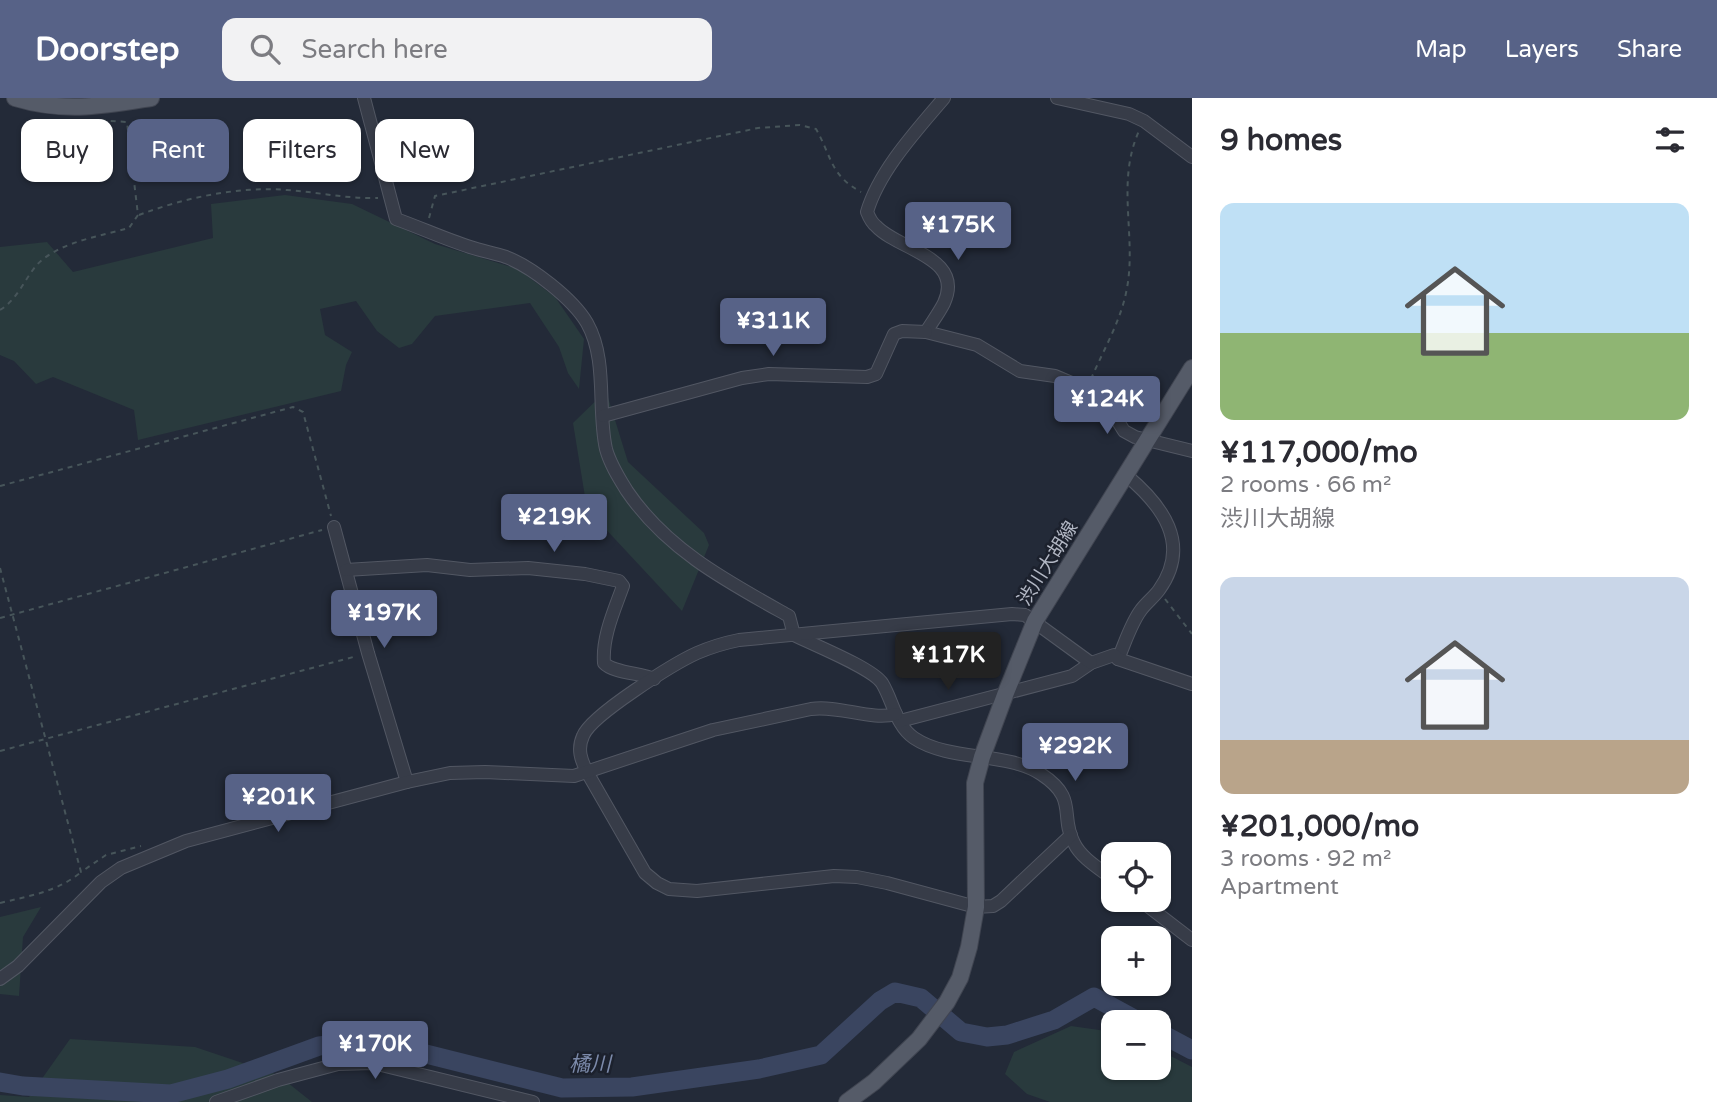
<!DOCTYPE html>
<html lang="en">
<head>
<meta charset="utf-8">
<style>
  :root { --surface:#fff; --page:#f2f2f3; --text:#2b2b33; --muted:#7c7c81; --accent:#576287 }
  body { margin:0; font-family:"Varela Round","Noto Sans JP",sans-serif; background:var(--page); color:var(--text); height:100vh; display:flex; flex-direction:column; font-size:26px; white-space:nowrap }
  * { box-sizing:border-box; margin:0 }
  p { font-size:23px; color:var(--muted) }
  .icon { flex:none; width:38px; height:38px; fill:none; stroke:currentColor; stroke-width:2; stroke-linecap:round; stroke-linejoin:round }
  .map { position:relative; flex:1; overflow:hidden }
  .drawer { display:flex; flex-direction:column; background:var(--surface); width:525px }
  .drawer>* { flex:none }
  .guide { position:absolute; left:21px; top:21px; width:665px; height:63px; display:flex; gap:14px }
  .controls { position:absolute; left:1101px; top:744px; display:grid; gap:14px }
  .controls a { display:grid; place-items:center; width:70px; height:70px; border-radius:14px; background:var(--surface); box-shadow:0 2px 5px #0004; font-size:35px }
  .price { position:absolute; translate:-50% -60px; padding:0 16px; border-radius:7px; background:var(--accent); color:#fff; font-size:23px; line-height:46px; filter:drop-shadow(0 2px 4px #0008) }
  .price::after { content:''; position:absolute; left:50%; top:42px; width:21px; height:16px; margin-left:-10px; background:inherit; clip-path:polygon(0 0,100% 0,50% 100%) }
  .price.on { background:#222; color:#fff }
  ul { padding:0; list-style:none }
  li { display:grid; align-content:center; gap:14px; height:371px; padding:0 28px }
  li span { display:grid; place-items:center; height:217px; border-radius:14px; color:#555 }
  li>.icon { margin-inline-start:auto }
  span .icon { width:126px; height:126px; fill:#fffc; stroke-width:1 }
  li b { font-size:30px }
  h2 { display:flex; justify-content:space-between; align-items:center; height:84px; padding:0 28px; font-size:30px }
  .tag { padding:0 24px; border-radius:14px; background:var(--surface); box-shadow:0 2px 5px #0004; font-size:24px; line-height:63px }
  .tag.on { background:var(--accent); color:#fff }
  header { display:flex; align-items:center; gap:42px; box-sizing:border-box; height:98px; padding:0 35px; background:var(--accent); color:#fff }
  header strong { font-size:33px }
  nav { display:flex; gap:38px; margin-inline-start:auto; font-size:24px }
  .search { width:490px; height:63px; background:var(--page); display:flex; align-items:center; gap:18px; box-sizing:border-box; padding:0 24px; border-radius:14px; color:var(--muted); font-size:26px }
  main { display:flex; flex:1; min-height:0 }
  .map>svg:first-child { display:block }
</style>
</head>
<body>
<header>
<strong>Doorstep</strong>
<div class="search"><svg class="icon" aria-label="search" viewBox="0 0 24 24"><circle cx="10" cy="10" r="6"/><path d="M15 15l6 6"/></svg>Search here</div>
<nav><a>Map</a><a>Layers</a><a>Share</a></nav>
</header>
<main>
<div class="map">
<svg width="1192" height="1004" viewBox="0 0 1192 1004">
  <rect width="100%" height="100%" fill="#232a38"/>
  <g fill="#293a3d">
    <path d="M285,97l67,9 83,40 83,25 37,28 29,42 -5,50 -11,-16 -9,-26 -29,-44 -95,13 -23,28 -13,4 -22,-17 -21,-30 -36,8 5,26 27,17 -6,13 -5,26 -203,49 -4,-30 -81,-33 -17,7 -22,-23 -14,-6v-108l47,-5 26,30 140,-34 -2,-34z"/>
    <path d="M606,293l22,71 76,71 5,12 -27,66 -95,-102 -14,-86z"/>
    <path d="M41,809l-18,30 -4,59 -19,-2v-77z"/>
    <path d="M1071,928l42,6v36h45l1,-18 33,17v35h-142l-23,-8 -22,-20 9,-22z"/>
    <path d="M70,941l125,8 83,28 34,27h-312v-7l29,2z"/>
  </g>
  <g fill="none" stroke-linecap="round" stroke-linejoin="round">
    <g stroke="#3a4560" stroke-width="19">
      <path d="M1158,934l34,18"/>
      <path d="M0,984l23,4 148,8 57,-15 91,-33 32,-4 35,2 176,44 70,-1 127,-18 62,-14 59,-54 15,-9 26,6 40,34 26,5 20,-2 47,-15 40,-23 46,25"/>
    </g>
    <defs>
      <g id="minor">
        <path d="M364,0l32,121c25,9 49,20 74,28 12,4 24,6 36,10 26,10 67,42 81,66 21,37 10,86 19,126 4,15 13,29 21,42 40,59 101,91 162,125l5,19c20,10 78,33 88,48 11,18 14,43 32,55 36,24 91,13 127,36 38,25 18,41 33,69 7,15 26,26 39,36"/>
        <path d="M944,0c-28,33 -65,73 -77,114 2,5 5,11 9,14 22,24 89,31 68,77 -5,10 -12,19 -18,29l51,13 43,26 35,5 47,20 22,35 11,6 57,14"/>
        <path d="M1057,0l72,16 15,7 48,36"/>
        <path d="M603,318l139,-38 27,-4 98,3 9,-3 18,-40 8,-3 24,1"/>
        <path d="M334,429l34,126 39,129"/>
        <path d="M346,472l81,-5 43,5 58,-2 57,6 34,7 4,5c-9,25 -21,51 -19,77 9,10 37,10 50,16"/>
        <path d="M1118,561c7,-16 13,-36 23,-49 5,-7 13,-13 18,-20 33,-46 3,-85 -33,-115"/>
        <path d="M900,623l172,-45 19,-13 23,-8 4,4 74,25"/>
        <path d="M1071,737l-70,66 -8,5 -17,1 -89,-24 -30,-6 -23,-1 -137,15 -28,-2 -12,-6 -12,-10 -58,-101c-6,-12 -10,-23 -4,-36 8,-21 92,-73 114,-83 14,-6 27,-10 42,-13l273,-26 13,1 66,48"/>
        <path d="M1140,802l52,40"/>
        <path d="M0,881l18,-13 83,-84 20,-14 65,-27 221,-59 43,-9 35,-1 89,4 139,-46 98,-21c29,-4 60,12 85,5"/>
        <path d="M216,1004l62,-22 60,-16 35,-1 160,39"/>
      </g>
      <g id="major">
        <path d="M15,0c50,15 86,8 136,0"/>
        <path d="M847,1004l27,-20 45,-43 28,-37 13,-24 9,-31 7,-40 -1,-124 7,-26 23,-62 30,-74 157,-253"/>
      </g>
    </defs>
    <use href="#minor" stroke="#525763" stroke-width="14"/>
    <use href="#major" stroke="#404551" stroke-width="18"/>
    <g stroke="#47555a" stroke-width="2" stroke-dasharray="5 5" stroke-linecap="butt">
      <path d="M139,117c45,-17 99,-29 148,-25 31,2 59,9 91,8"/>
      <path d="M429,120l6,-22 323,-68 42,-3 16,4c16,28 14,46 45,63"/>
      <path d="M0,212c20,-12 27,-38 42,-50 23,-19 59,-24 87,-32l9,-13 -11,-93 -31,-2"/>
      <path d="M1091,281c12,-28 29,-57 35,-86 12,-54 -11,-109 13,-162"/>
      <path d="M0,388l293,-79 10,5 28,104"/>
      <path d="M0,470l81,304 25,-17 35,-9"/>
      <path d="M1165,501l27,35"/>
      <path d="M0,520l322,-88"/>
      <path d="M0,653l357,-95"/>
      <path d="M0,805c29,-7 56,-11 80,-30"/>
    </g>
    <use href="#minor" stroke="#373c48" stroke-width="12"/>
    <use href="#major" stroke="#555b68" stroke-width="16"/>
  </g>
  <g text-anchor="middle" stroke-width="5" stroke-linejoin="round" paint-order="stroke">
    <g font-size="19" fill="#b2b7c4" stroke="#1c212d">
      <text transform="translate(1047 465) rotate(-58)" y="7">渋川大胡線</text>
    </g>
    <g font-size="21" font-style="italic" fill="#7c8aaa" stroke="#1c212d">
      <text x="590" y="973">橘川</text>
    </g>
  </g>
</svg>
<div class="controls">
<a><svg class="icon" aria-label="locate" viewBox="0 0 24 24"><circle cx="12" cy="12" r="6"/><path d="M12 2v4M12 18v4M2 12h4M18 12h4"/></svg></a>
<a>+</a>
<a>−</a>
</div>
<b class="price" style="left:958px;top:164px">¥175K</b>
<b class="price" style="left:773px;top:260px">¥311K</b>
<b class="price" style="left:1107px;top:338px">¥124K</b>
<b class="price" style="left:554px;top:456px">¥219K</b>
<b class="price" style="left:384px;top:552px">¥197K</b>
<b class="price on" style="left:948px;top:594px">¥117K</b>
<b class="price" style="left:1075px;top:685px">¥292K</b>
<b class="price" style="left:278px;top:736px">¥201K</b>
<b class="price" style="left:375px;top:983px">¥170K</b>
<div class="guide">
<a class="tag">Buy</a>
<a class="tag on">Rent</a>
<a class="tag">Filters</a>
<a class="tag">New</a>
</div>
</div>
<section class="drawer">
<h2>9 homes<svg class="icon" aria-label="filters" viewBox="0 0 24 24"><path d="M4 7h16M4 17h16"/><circle cx="9" cy="7" r="2"/><circle cx="15" cy="17" r="2"/></svg></h2>
<ul>
<li><span style="background:linear-gradient(#bfe0f5 60%,#8fb573 0)"><svg class="icon" aria-label="home" viewBox="0 0 24 24"><path d="M3 11l9-7 9 7M6 9v11h12V9"/></svg></span><div><b>¥117,000/mo</b><p>2 rooms · 66 m²</p><p>渋川大胡線</p></div></li>
<li><span style="background:linear-gradient(#c9d6e8 75%,#b9a48a 0)"><svg class="icon" aria-label="home" viewBox="0 0 24 24"><path d="M3 11l9-7 9 7M6 9v11h12V9"/></svg></span><div><b>¥201,000/mo</b><p>3 rooms · 92 m²</p><p>Apartment</p></div></li>
</ul>
</section>
</main>
</body>
</html>
